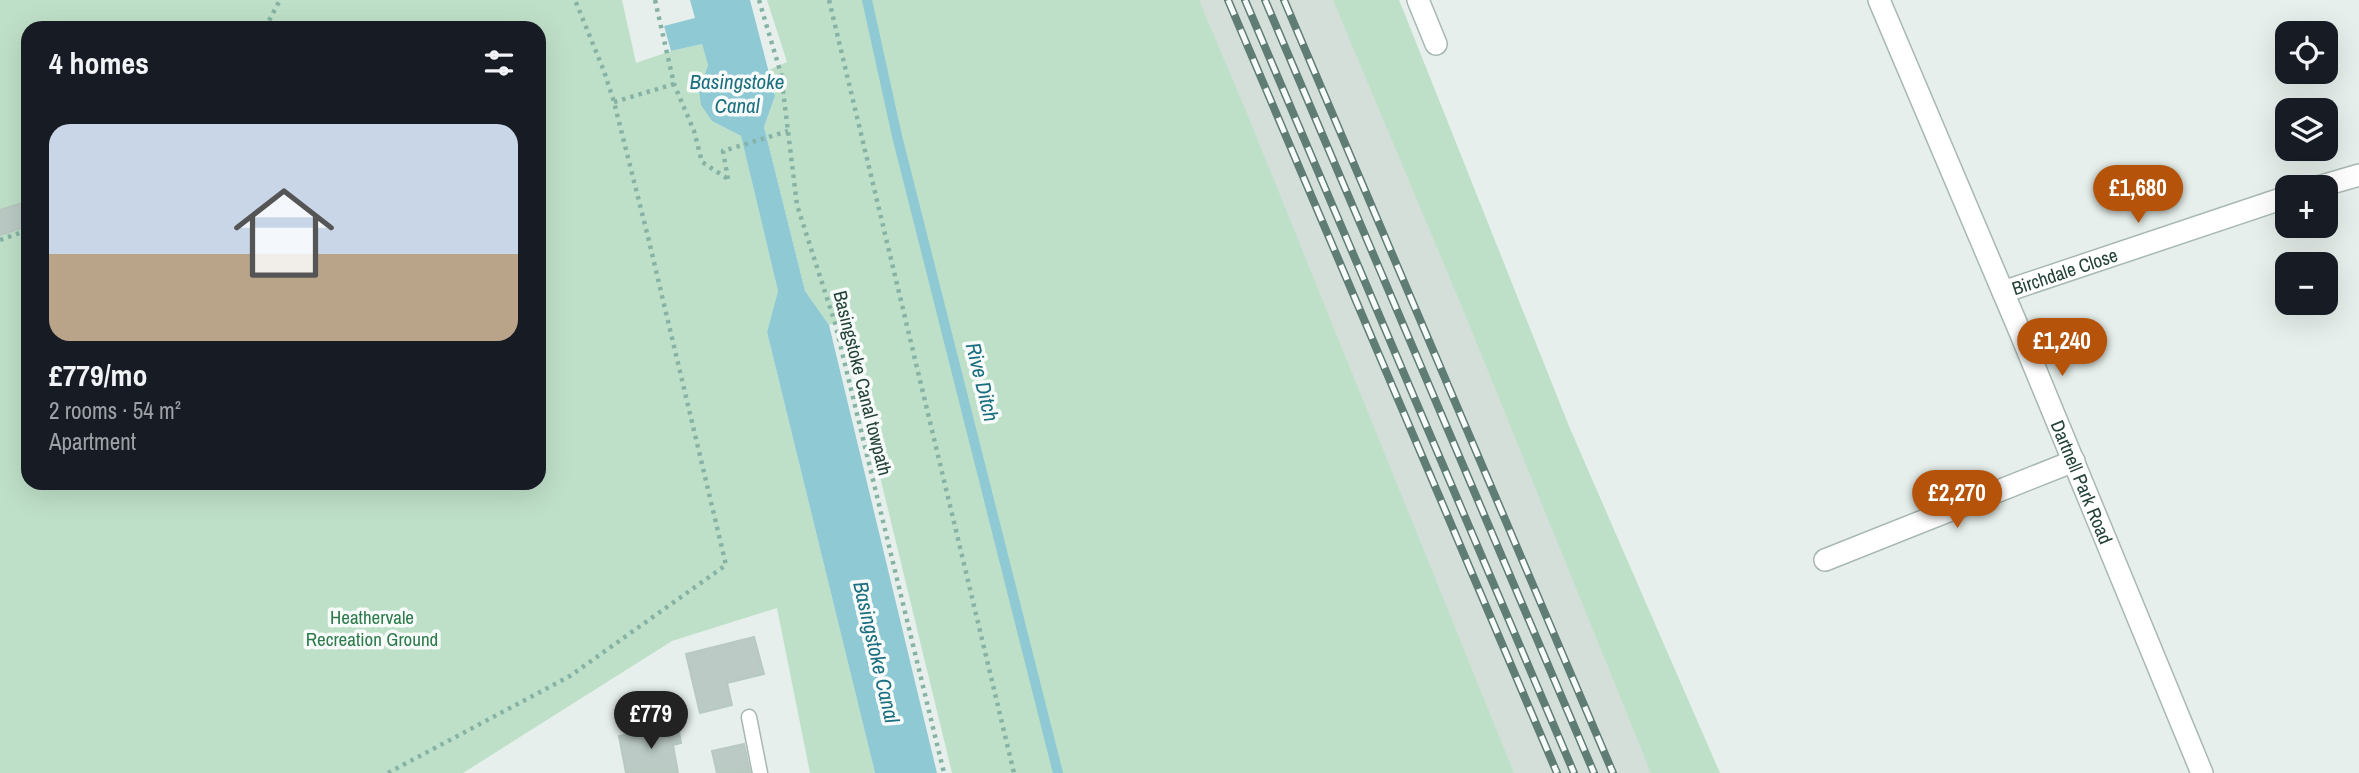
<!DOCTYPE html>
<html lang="en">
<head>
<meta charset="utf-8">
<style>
  :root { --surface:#171b24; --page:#20242c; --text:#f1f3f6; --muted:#9ea1a6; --line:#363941; --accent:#b45309 }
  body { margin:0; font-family:"Archivo Narrow",sans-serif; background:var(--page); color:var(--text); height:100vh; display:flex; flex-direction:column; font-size:26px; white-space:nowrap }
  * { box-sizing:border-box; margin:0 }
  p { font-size:23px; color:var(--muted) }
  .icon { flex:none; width:38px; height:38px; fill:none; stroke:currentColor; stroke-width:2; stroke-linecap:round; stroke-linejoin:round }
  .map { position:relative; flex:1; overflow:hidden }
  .details { position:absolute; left:21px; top:21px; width:525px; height:469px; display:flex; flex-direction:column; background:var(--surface); border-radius:21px; box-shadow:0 7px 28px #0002 }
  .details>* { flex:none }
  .buttons { position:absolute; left:2275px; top:21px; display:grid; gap:14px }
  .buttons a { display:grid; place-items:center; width:63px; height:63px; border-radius:14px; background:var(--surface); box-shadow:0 7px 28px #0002; font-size:35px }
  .price { position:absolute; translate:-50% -60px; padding:0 16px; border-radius:24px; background:var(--accent); color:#fff; font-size:23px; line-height:46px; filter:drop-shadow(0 2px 4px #0008) }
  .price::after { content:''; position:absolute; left:50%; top:42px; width:21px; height:16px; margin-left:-10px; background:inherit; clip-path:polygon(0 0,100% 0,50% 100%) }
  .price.on { background:#222; color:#fff }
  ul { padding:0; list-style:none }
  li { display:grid; align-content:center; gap:14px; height:371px; padding:0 28px }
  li+li { border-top:2px solid var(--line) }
  li span { display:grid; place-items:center; height:217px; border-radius:21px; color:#555 }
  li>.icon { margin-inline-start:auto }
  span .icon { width:126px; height:126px; fill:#fffc; stroke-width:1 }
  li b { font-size:30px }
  h2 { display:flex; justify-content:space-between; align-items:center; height:84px; padding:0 28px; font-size:30px }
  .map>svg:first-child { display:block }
</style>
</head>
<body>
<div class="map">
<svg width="2359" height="773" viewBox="0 0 2359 773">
  <rect width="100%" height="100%" fill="#e6efeb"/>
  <path fill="#d4dfda" d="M1147,0h252l169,424 147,349h-238z"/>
  <g fill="#bfe0c8" fill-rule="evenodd">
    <path d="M0,0h622l14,63 35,-12 31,-7 6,21 -9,26 13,30 29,15 37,155 -11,41 108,441h-65l-33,-165 -105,33 -209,132h-463zM28,28h511v455h-511z"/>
    <path d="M767,0h432l45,106 270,667h-562l-110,-453 -13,5 -24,-34 -41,-164 11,-31 -6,-26 18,-8z"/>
    <path d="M1333,0h66l169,424 152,349h-69l-187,-461z"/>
  </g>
  <path fill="#8ec9d4" d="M690,0h60l25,96 -11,31 41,164 24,34 108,448h-62l-108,-441 11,-41 -37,-155 -29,-15 -11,-16 -2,-14 9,-26 -6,-21 -31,7 -7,-25 31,-8z"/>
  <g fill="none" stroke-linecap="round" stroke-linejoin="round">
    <path stroke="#8ec9d4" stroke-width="10" d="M867,0l30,136 161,637"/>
  </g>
  <g fill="#bbcac4" stroke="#b8c9c2" stroke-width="2">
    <path d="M28,201l-2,14 2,11 -28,9v-25z"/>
    <path d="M754,637l10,37 -37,9 5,22 -32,8 -14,-59z"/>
    <path d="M678,725l3,18 -8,2 5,28h-52l-7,-37z"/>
    <path d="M744,744l6,28 -33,1 -5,-22z"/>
  </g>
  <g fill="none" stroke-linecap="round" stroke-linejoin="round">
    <defs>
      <path id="service" d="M749,717l11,56"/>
      <g id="minor">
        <path d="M1418,0l18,44"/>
        <path id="s1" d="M1879,0l141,332 182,441"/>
        <path d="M2318,187l41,-12"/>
        <path id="s2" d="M2003,292l284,-95"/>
        <path d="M1825,560l249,-99"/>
      </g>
    </defs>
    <use href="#service" stroke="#a8b8b2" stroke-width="17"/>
    <use href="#minor" stroke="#a8b8b2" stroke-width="24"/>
    <g stroke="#86b3a5" stroke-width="4.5" stroke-dasharray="3.5 5" stroke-linecap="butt">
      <path d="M655,0l19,84 20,47 8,31 26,17"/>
      <path d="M759,0l22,74 16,131 38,118 109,450"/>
      <path d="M829,0l185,773"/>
      <path d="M265,28l15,-28"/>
      <path d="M614,102l60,-18"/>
      <path d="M728,179l-5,-28 65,-20"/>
      <path d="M0,240l28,-10"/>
      <path d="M388,773l182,-97 156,-111 -78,-328 -34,-135 -10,-31 -29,-71"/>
    </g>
    <use href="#service" stroke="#fff" stroke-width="14"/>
    <use href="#minor" stroke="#fff" stroke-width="21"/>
    <defs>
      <g id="rail">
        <path d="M1228,0l329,773"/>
        <path d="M1245,0l329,773"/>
        <path d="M1265,0l329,773"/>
        <path d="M1284,0l329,773"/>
      </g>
    </defs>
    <use href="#rail" stroke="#5f7d75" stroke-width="8"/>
    <use href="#rail" stroke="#f7fbf9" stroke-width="5" stroke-dasharray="16" stroke-linecap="butt"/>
  </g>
  <g text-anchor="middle" stroke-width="7" stroke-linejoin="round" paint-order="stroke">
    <g font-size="19" fill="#24423a" stroke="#f7fbf9">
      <text dy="7" stroke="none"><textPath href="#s2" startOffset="65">Birchdale Close</textPath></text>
      <text transform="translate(863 383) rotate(76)" y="7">Basingstoke Canal towpath</text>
      <text dy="7" stroke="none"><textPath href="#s1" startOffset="523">Dartnell Park Road</textPath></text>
    </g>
    <g font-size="19" fill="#2d7a4b" stroke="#f7fbf9">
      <text x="372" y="624">Heathervale<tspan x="372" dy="22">Recreation Ground</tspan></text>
    </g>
    <g font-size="21" font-style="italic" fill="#1c6f80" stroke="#f7fbf9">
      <text x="737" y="89">Basingstoke<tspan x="737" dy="24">Canal</tspan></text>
      <text transform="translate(982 382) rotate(76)" y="7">Rive Ditch</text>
      <text transform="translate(876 652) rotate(77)" y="7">Basingstoke Canal</text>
    </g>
  </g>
</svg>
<div class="buttons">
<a><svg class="icon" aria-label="locate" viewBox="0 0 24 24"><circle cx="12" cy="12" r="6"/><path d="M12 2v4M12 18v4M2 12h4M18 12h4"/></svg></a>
<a><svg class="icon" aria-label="layers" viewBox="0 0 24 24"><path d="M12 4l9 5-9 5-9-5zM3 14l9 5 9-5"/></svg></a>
<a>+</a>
<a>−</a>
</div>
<b class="price" style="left:2138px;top:225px">£1,680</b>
<b class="price" style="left:2062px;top:378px">£1,240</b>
<b class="price" style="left:1957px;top:530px">£2,270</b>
<b class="price on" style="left:651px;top:751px">£779</b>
<section class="details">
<h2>4 homes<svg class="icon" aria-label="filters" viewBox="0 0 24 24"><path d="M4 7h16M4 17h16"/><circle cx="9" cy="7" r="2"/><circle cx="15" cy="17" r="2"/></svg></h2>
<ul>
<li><span style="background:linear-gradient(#c9d6e8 60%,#b9a48a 0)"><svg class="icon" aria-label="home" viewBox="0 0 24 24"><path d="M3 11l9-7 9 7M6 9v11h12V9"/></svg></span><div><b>£779/mo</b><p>2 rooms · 54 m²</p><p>Apartment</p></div></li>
</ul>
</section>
</div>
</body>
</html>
